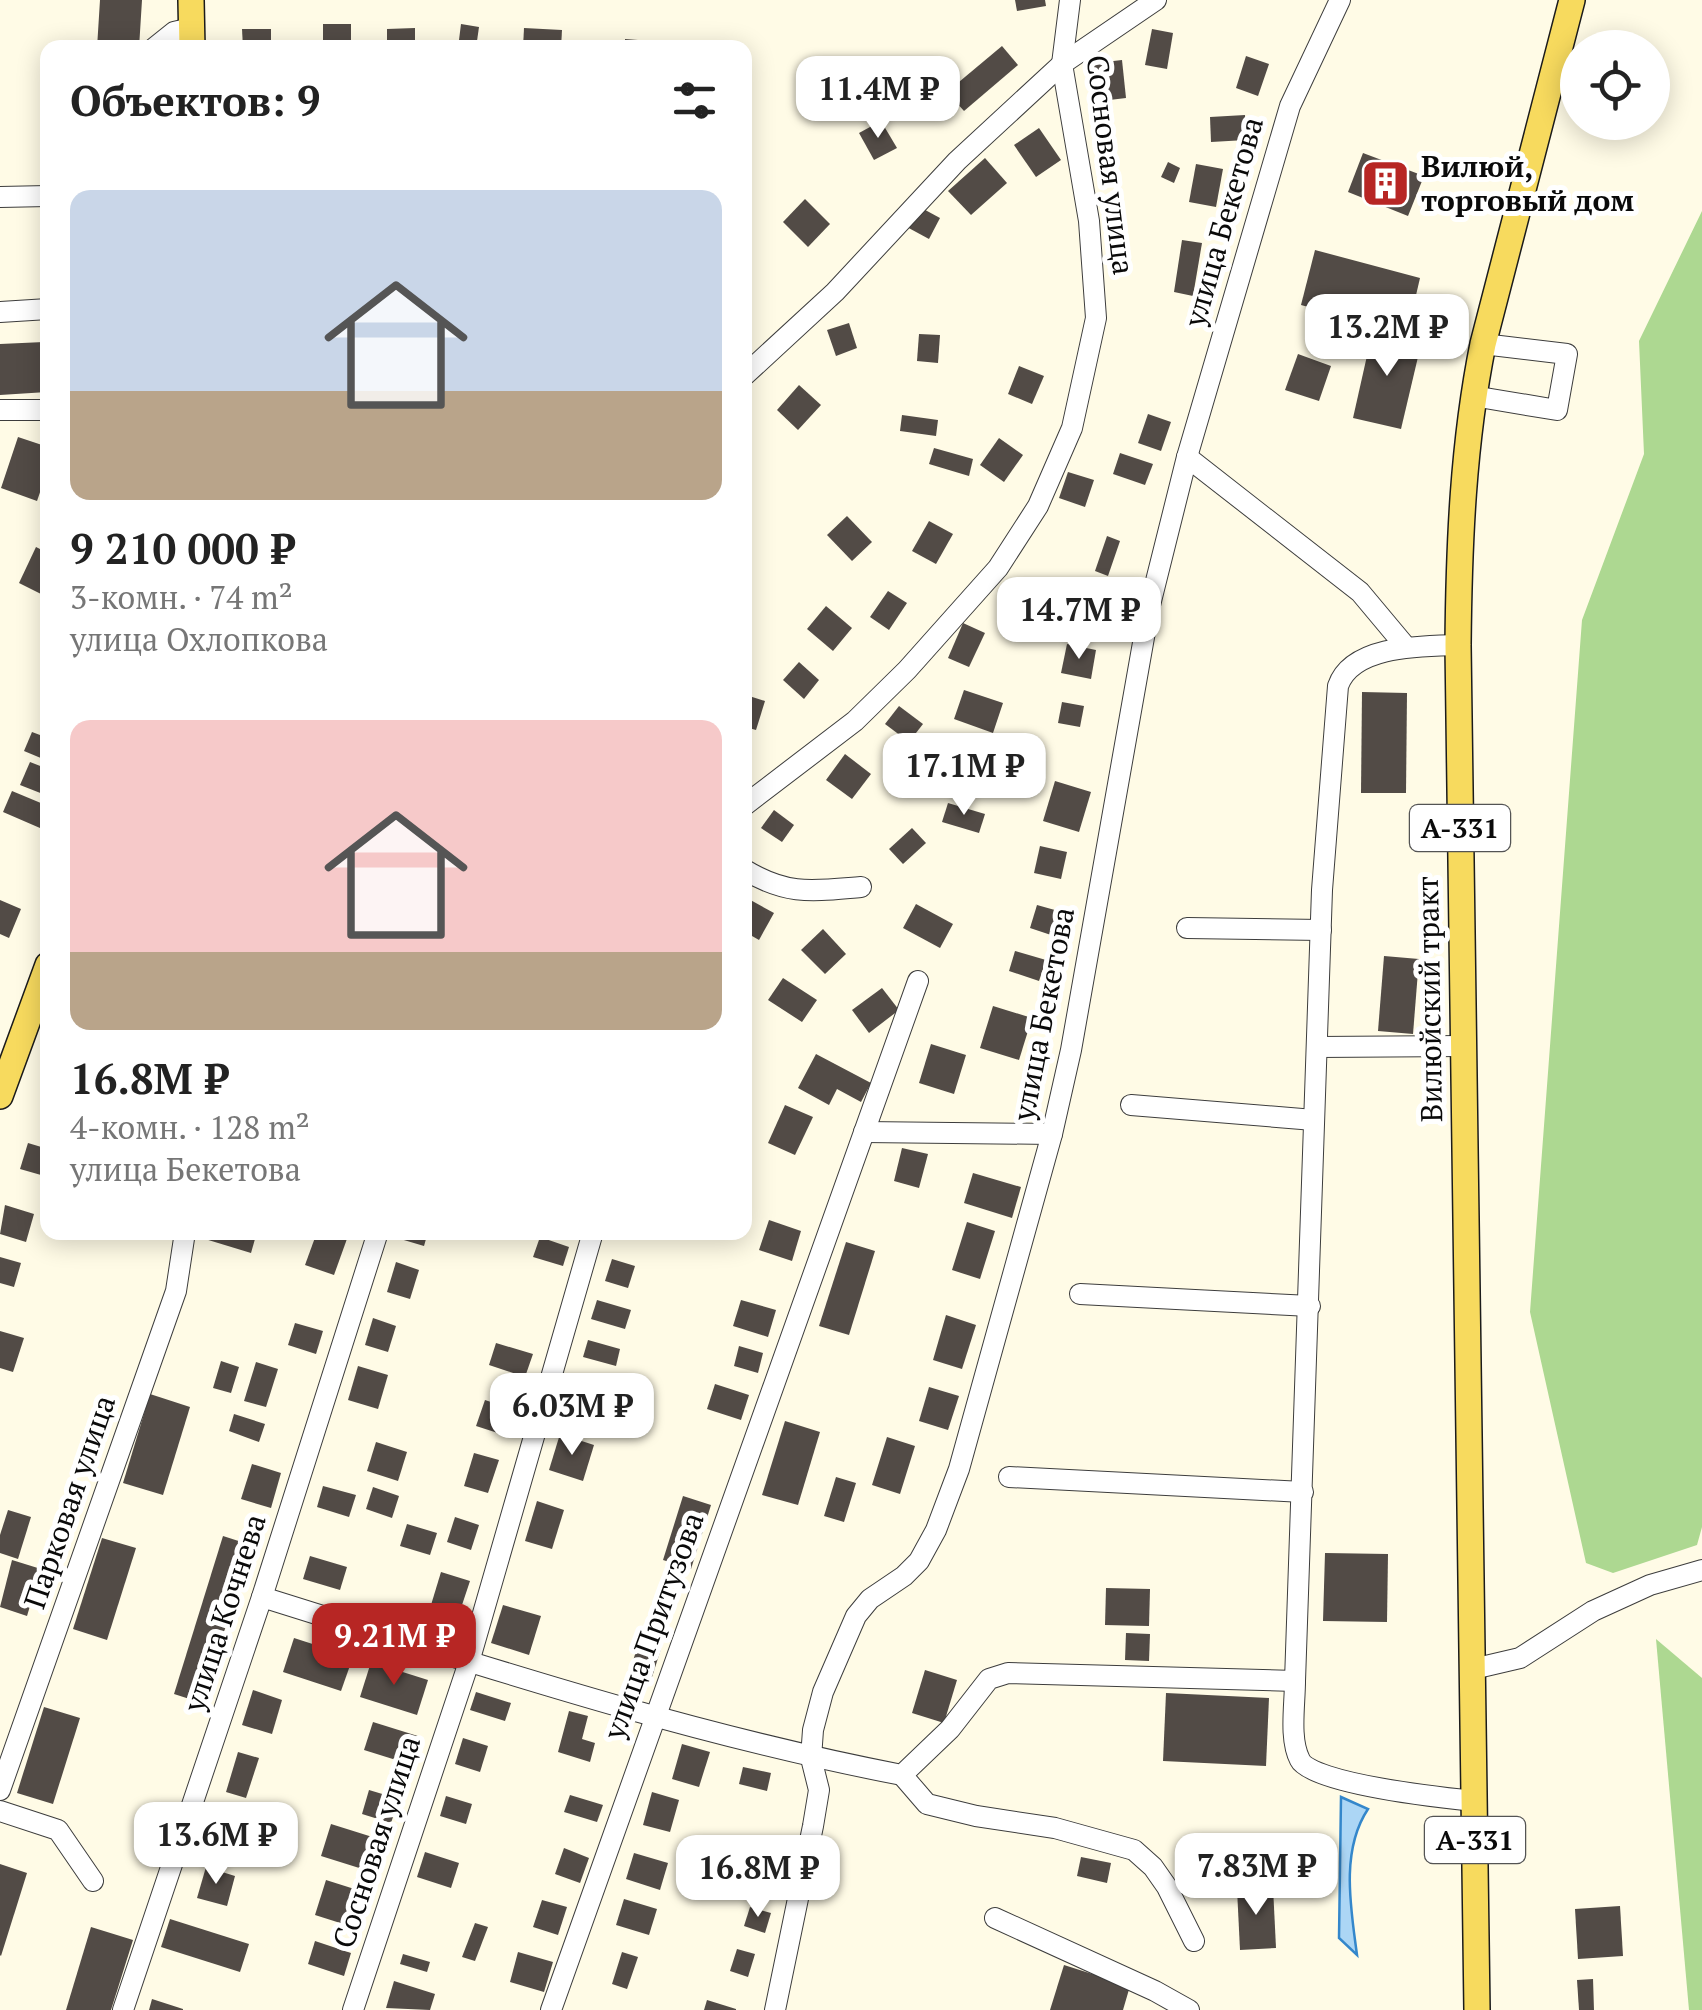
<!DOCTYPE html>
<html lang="ru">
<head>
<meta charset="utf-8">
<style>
  :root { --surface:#fff; --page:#f6f6f6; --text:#222; --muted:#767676; --accent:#b72624 }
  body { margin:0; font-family:"PT Serif",serif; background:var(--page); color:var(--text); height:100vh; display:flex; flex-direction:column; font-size:38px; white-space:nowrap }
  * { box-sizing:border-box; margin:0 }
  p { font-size:32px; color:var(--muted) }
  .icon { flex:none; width:55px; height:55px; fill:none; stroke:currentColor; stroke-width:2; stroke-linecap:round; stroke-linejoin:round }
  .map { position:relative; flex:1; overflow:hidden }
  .sheet { position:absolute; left:40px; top:40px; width:712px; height:1200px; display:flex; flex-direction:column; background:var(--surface); border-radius:20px; box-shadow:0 5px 25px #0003 }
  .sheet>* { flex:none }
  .buttons { position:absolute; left:1560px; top:30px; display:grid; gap:20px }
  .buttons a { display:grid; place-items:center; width:110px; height:110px; border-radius:50%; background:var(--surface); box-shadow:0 5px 25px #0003; font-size:50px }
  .price { position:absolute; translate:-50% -85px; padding:0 22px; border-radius:20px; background:#fff; color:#222; font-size:32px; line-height:65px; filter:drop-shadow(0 2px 5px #0008) }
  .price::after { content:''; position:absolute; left:50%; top:60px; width:30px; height:22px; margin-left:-15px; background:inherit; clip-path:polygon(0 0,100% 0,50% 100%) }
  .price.active { background:var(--accent); color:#fff }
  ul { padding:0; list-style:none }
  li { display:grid; align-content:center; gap:20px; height:530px; padding:0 30px }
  li span { display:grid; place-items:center; height:310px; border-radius:20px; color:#555 }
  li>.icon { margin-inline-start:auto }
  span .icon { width:180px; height:180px; fill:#fffc; stroke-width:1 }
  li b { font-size:42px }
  h2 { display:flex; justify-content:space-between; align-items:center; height:120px; padding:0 30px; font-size:42px }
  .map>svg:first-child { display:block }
</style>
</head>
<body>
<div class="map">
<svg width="1702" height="2010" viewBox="0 0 1702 2010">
  <rect width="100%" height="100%" fill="#fffbe6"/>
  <g fill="#add891">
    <path d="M1702,211v1316l-5,18 -84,28 -27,-10 -56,-251 52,-692 62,-166 -5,-113z"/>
    <path d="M1656,1639l46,39v332h-13z"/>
  </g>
  <path fill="#acd6f5" stroke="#3487cb" stroke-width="2.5" d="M1341,1797l27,12c-28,42 -17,100 -11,146l-18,-17z"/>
  <g fill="#524b46">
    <path d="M100,0h42l-3,48h-42z"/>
    <path d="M1015,0h30l1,6 -29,5z"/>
    <rect x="323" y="24" width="28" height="24"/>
    <path d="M461,24l18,3 -3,21h-18z"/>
    <path d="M415,28v20h-28v-19z"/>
    <path d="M524,28l38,2 -1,18h-38z"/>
    <path d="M242,29h29v19h-28z"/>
    <path d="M1152,29l21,4 -6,36 -22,-4z"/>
    <path d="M625,39l26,2v7h-26z"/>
    <path d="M1002,46l16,19 -54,46 -17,-19z"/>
    <path d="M1246,56l23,8 -11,32 -22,-8z"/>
    <path d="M1122,60l4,38 -33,4 -5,-38z"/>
    <path d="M1245,115l1,25 -35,2 -1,-25z"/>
    <path d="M881,121l16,27 -23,12 -15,-27z"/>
    <path d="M1039,128l22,32 -25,17 -22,-32z"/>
    <path d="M1363,153l61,23 -16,40 -60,-24z"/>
    <path d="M985,158l22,25 -36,32 -23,-24z"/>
    <path d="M1168,162l12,6 -6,15 -13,-6z"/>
    <path d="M1196,164l27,5 -7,38 -27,-5z"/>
    <path d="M805,199l25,25 -22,23 -25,-25z"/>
    <path d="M916,205l24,13 -11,21 -24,-13z"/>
    <path d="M1182,240l20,3 -9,53 -19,-4z"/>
    <path d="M1315,250l105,28 -13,56 -106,-29z"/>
    <path d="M849,323l8,25 -21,8 -9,-26z"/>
    <path d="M1373,329l49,11 -21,89 -48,-11z"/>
    <path d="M919,334l21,1 -2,28 -21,-2z"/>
    <path d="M44,342l3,50 -47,3v-51z"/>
    <path d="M1298,354l33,12 -12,35 -34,-11z"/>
    <path d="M1019,366l25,10 -12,28 -24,-10z"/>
    <path d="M799,385l22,20 -23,25 -21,-20z"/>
    <path d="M1148,414l23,8 -10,29 -23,-8z"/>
    <path d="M902,415l36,5 -2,16 -36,-5z"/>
    <path d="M18,437l30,10v22l-11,32 -36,-13z"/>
    <path d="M999,438l24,17 -19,27 -24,-17z"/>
    <path d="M934,448l39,11 -4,17 -40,-12z"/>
    <path d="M1120,453l33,11 -8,21 -32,-11z"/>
    <path d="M1068,472l26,8 -9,27 -26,-9z"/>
    <path d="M847,516l25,26 -20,19 -25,-26z"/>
    <path d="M929,521l24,13 -17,30 -24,-13z"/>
    <path d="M1107,536l13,5 -12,35 -13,-5z"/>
    <path d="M36,547l12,6v34l-5,8 -24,-12z"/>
    <path d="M888,591l19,12 -18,27 -19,-13z"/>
    <path d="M1084,596l22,8 -7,20 -22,-8z"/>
    <path d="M826,606l26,22 -19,23 -26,-22z"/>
    <path d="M963,623l22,10 -16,34 -21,-9z"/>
    <path d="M1067,644l29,6 -5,29 -30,-6z"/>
    <path d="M799,662l20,18 -15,19 -21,-19z"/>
    <path d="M964,690l39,13 -10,30 -39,-14z"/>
    <path d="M1362,692l45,1 -1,100h-45z"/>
    <path d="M746,695l19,6 -9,29 -11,-3z"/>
    <path d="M1062,702l22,4 -4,21 -22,-4z"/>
    <path d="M899,706l24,18 -14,18 -24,-18z"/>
    <path d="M32,732l16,6v23l-24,-10z"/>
    <path d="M933,748l55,12 -5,25 -56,-11z"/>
    <path d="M845,754l26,20 -19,25 -26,-19z"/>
    <path d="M30,762l18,7v27l-28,-11z"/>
    <path d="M1055,781l36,11 -12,40 -36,-11z"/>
    <path d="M12,791l36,15 -8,22 -37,-16z"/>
    <path d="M948,803l37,11 -6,19 -37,-11z"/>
    <path d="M774,810l20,15 -12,17 -21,-14z"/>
    <path d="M912,828l14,15 -23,21 -14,-15z"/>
    <path d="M1040,846l27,6 -6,27 -27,-6z"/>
    <path d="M745,897l29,16 -15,27 -14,-8z"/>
    <path d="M0,900l21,9 -12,29 -9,-4z"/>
    <path d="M916,904l37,20 -13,24 -37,-20z"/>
    <path d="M1037,905l25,7 -8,24 -24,-8z"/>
    <path d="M823,929l23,25 -21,20 -24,-24z"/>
    <path d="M1015,951l31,9 -7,21 -30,-10z"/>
    <path d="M1384,956l35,3 -6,75 -35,-3z"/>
    <path d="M783,978l34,22 -15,22 -34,-22z"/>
    <path d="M882,988l17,22 -30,23 -17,-23z"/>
    <path d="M993,1006l39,12 -13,42 -39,-12z"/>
    <path d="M931,1044l35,11 -12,39 -35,-11z"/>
    <path d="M816,1054l55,29 -10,19 -24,-13 -8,16 -31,-17z"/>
    <path d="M785,1105l28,12 -18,38 -27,-12z"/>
    <path d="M28,1143l20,6v28l-28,-8z"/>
    <path d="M902,1148l26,6 -9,34 -25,-7z"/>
    <path d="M973,1173l48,14 -9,31 -48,-15z"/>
    <path d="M5,1205l29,9 -8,28 -26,-8z"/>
    <path d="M769,1220l32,11 -9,30 -33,-11z"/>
    <path d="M967,1222l28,9 -15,48 -28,-9z"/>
    <path d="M207,1232h50l-6,21 -46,-14z"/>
    <path d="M317,1232l31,4 -14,39 -29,-10z"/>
    <path d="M398,1232h30l-4,14 -27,-8z"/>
    <path d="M540,1237l29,10 -6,19 -30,-9z"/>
    <path d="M846,1242l29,9 -26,84 -30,-9z"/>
    <path d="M0,1257l21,6 -7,24 -14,-4z"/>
    <path d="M612,1259l23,7 -7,22 -23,-7z"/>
    <path d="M396,1262l23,8 -9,29 -23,-7z"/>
    <path d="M597,1300l34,10 -6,19 -34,-10z"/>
    <path d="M741,1300l35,10 -8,27 -35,-11z"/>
    <path d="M946,1315l30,10 -14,44 -29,-9z"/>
    <path d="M373,1318l23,8 -8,26 -23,-7z"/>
    <path d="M295,1323l28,8 -7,23 -28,-9z"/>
    <path d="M0,1331l24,7 -11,34 -13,-4z"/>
    <path d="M588,1340l32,9 -4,17 -33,-9z"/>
    <path d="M496,1343l37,11 -8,23 -36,-12z"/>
    <path d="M739,1346l24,7 -5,20 -24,-7z"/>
    <path d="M221,1361l18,6 -8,26 -18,-5z"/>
    <path d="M256,1362l22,7 -12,38 -22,-6z"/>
    <path d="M358,1366l30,9 -10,34 -30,-9z"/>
    <path d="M715,1384l34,11 -8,25 -34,-11z"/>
    <path d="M929,1387l30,9 -11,34 -29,-9z"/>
    <path d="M585,1390l25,8 -7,24 -26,-8z"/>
    <path d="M150,1394l40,13 -27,88 -40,-12z"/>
    <path d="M485,1400l27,9 -8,26 -28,-9z"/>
    <path d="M234,1414l31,10 -6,18 -30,-11z"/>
    <path d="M785,1421l35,11 -22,73 -36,-10z"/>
    <path d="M560,1434l34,11 -11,36 -34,-11z"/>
    <path d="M887,1437l28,9 -15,48 -28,-9z"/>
    <path d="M376,1442l31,10 -9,29 -31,-10z"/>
    <path d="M474,1453l25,7 -11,33 -24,-7z"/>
    <path d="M252,1464l29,9 -10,35 -30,-9z"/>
    <path d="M836,1477l20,6 -12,39 -20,-6z"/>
    <path d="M323,1486l33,9 -7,22 -32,-10z"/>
    <path d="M373,1487l26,9 -7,22 -26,-9z"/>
    <path d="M683,1496l28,9 -20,64 -28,-9z"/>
    <path d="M537,1501l27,9 -12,39 -27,-8z"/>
    <path d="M8,1510l23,7 -13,42 -18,-6v-18z"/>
    <path d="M455,1517l24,8 -8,25 -24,-8z"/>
    <path d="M407,1524l30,9 -7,22 -30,-9z"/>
    <path d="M223,1536l28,9 -49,158 -28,-9z"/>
    <path d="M102,1538l34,10 -29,92 -34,-11z"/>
    <path d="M1325,1553l63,1 -1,68 -64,-1z"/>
    <path d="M310,1556l37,11 -7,23 -37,-11z"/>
    <path d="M12,1560l29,9 -14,47 -27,-9z"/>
    <path d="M441,1572l29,9 -11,33 -28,-9z"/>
    <path d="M1106,1588l44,1 -1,37 -44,-1z"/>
    <path d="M503,1605l38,11 -12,39 -38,-12z"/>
    <path d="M1126,1633l24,1 -1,27 -24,-1z"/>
    <path d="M294,1638l59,19 -12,34 -58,-19z"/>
    <path d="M639,1642l22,7 -9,28 -22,-7z"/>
    <path d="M371,1662l57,18 -11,35 -57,-18z"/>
    <path d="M925,1670l32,10 -13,43 -32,-10z"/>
    <path d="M253,1690l29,10 -10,34 -30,-9z"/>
    <path d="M476,1692l35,11 -6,18 -35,-11z"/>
    <path d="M1166,1693l103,5 -3,68 -103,-5z"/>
    <path d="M44,1707l36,11 -27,86 -36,-11z"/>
    <path d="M569,1711l19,5 -6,23 13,4 -5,19 -32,-10z"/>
    <path d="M373,1722l48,15 -9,28 -48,-15z"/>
    <path d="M463,1738l25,8 -8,26 -25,-8z"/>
    <path d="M682,1744l28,8 -11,35 -27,-8z"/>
    <path d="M238,1752l21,6 -13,40 -20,-6z"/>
    <path d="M743,1767l28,6 -4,18 -28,-7z"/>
    <path d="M369,1790l30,9 -8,24 -29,-9z"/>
    <path d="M652,1792l27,8 -9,32 -27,-7z"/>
    <path d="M570,1795l33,10 -6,17 -33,-10z"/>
    <path d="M446,1796l26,8 -6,20 -26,-8z"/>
    <path d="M221,1814l30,8 -8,28 -30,-8z"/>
    <path d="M331,1824l51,16 -10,32 -51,-16z"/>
    <path d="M564,1848l25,10 -9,25 -25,-9z"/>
    <path d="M425,1852l34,11 -8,25 -34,-11z"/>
    <path d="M634,1853l34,10 -8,27 -34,-11z"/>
    <path d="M764,1857l30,9 -6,18 -29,-9z"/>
    <path d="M1081,1857l30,6 -4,20 -30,-7z"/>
    <path d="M0,1864l27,9 -26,83 -1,-1z"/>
    <path d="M206,1867l29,9 -8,30 -30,-8z"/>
    <path d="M326,1880l41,13 -11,35 -41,-13z"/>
    <path d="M1273,1887l3,61 -36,2 -3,-61z"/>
    <path d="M624,1899l33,10 -8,26 -33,-10z"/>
    <path d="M542,1900l25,7 -9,28 -25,-8z"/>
    <path d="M1620,1906l3,50 -45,3 -3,-50z"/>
    <path d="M750,1907l21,6 -6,20 -21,-7z"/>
    <path d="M170,1919l79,25 -9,28 -79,-25z"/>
    <path d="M475,1923l13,4 -13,34 -13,-4z"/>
    <path d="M91,1927l42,13 -22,70h-45z"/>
    <path d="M315,1941l36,12 -7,23 -36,-12z"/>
    <path d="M737,1949l18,5 -7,23 -18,-6z"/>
    <path d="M518,1952l35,10 -9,30 -34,-10z"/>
    <path d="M622,1952l16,5 -11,32 -15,-5z"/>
    <path d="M403,1954l27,8 -3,10 -27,-8z"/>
    <path d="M1064,1965l66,21 -7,24h-73z"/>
    <path d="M1593,1979l1,31h-15l-2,-30z"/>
    <path d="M394,1981l41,13 -5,16 -44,-2z"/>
    <path d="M152,1999l31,10v1h-34z"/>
    <path d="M707,2000l29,9v1h-32z"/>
  </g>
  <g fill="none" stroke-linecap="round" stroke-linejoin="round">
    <defs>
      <g id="minor">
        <path d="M154,48l20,-16 17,-4"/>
        <path d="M0,197l48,-1"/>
        <path d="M0,312l48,-3"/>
        <path d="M745,375l90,-83 122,-131 105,-97 94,-64"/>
        <path d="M1473,396l84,14 10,-56 -84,-10"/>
        <path d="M0,410h48"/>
        <path d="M1187,457l173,135 46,55"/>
        <path d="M745,805l110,-84 52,-51 91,-102 40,-62 34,-78 24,-110 -7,-97 -27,-157 8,-64"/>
        <path d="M745,870c43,26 68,21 116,17"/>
        <path d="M1187,928l134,2"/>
        <path d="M1318,1047l145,-1"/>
        <path d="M1131,1105l183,15"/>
        <path d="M864,1132l188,2"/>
        <path d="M1080,1294l230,12"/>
        <path d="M1009,1477l294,15"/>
        <path d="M262,1597c212,66 422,136 640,178l48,-46 39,-50 19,-6 287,8 27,-791 16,-204c14,-41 83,-40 120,-41"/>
        <path d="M1473,1669l47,-11 73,-47 57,-26 52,-15"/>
        <path d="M1295,1681c0,24 -6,58 5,79 11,24 145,38 174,41"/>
        <path d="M902,1775l25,29 49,12 79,12 79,22 19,17 14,20 27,54"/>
        <path d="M0,1790l176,-499 9,-59"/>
        <path d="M0,1811l58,19 35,51"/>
        <path d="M995,1918l160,73 34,19"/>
        <path d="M123,2010l139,-413 116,-365"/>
        <path d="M353,2010l116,-348 124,-430"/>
        <path d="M551,2010l367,-1029"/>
        <path d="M775,2010l38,-184 6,-36 -8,-32 2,-28 10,-38 33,-76 14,-17 34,-23 15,-15 17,-31 23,-61 93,-335 19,-84 78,-441 38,-152 103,-351 50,-106"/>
      </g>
      <g id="major">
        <path d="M191,0l1,48"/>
        <path d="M0,1096l48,-131"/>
        <path d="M1477,2010l-19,-1365c1,-102 5,-201 25,-301l89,-344"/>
      </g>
    </defs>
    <use href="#minor" stroke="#3d3d3d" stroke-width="22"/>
    <use href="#major" stroke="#1b1b1b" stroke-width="28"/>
    <use href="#minor" stroke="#fff" stroke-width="20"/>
    <use href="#major" stroke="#f7da5e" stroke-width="25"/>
  </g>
  <defs>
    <symbol id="building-square" viewBox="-11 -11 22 22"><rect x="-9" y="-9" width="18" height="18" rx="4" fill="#b72624" stroke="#fff"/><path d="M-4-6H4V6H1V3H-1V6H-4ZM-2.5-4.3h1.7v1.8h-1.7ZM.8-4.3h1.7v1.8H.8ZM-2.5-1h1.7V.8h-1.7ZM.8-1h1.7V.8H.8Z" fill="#fff"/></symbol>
  </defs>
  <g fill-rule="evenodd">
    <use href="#building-square" x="1358" y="156" width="55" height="55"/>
  </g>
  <g text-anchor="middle" stroke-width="10" stroke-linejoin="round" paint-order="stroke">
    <g fill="#fff" stroke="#545454" stroke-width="2.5">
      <rect x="1410" y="805" width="100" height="46" rx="8"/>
      <rect x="1425" y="1817" width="100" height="46" rx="8"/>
    </g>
    <g font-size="28" font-weight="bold" fill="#0a0a0a">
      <text x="1460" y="838">А-331</text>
      <text x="1475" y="1850">А-331</text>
    </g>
    <g font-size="30" fill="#0a0a0a" stroke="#fff">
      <text transform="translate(1110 165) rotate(83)" y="10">Сосновая улица</text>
      <text transform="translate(1224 222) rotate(-74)" y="10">улица Бекетова</text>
      <text transform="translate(1430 999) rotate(-91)" y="10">Вилюйский тракт</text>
      <text transform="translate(1044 1014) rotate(-79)" y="10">улица Бекетова</text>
      <text transform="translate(70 1502) rotate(-71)" y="10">Парковая улица</text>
      <text transform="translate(225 1613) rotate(-72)" y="10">улица Кочнева</text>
      <text transform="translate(654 1626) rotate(-70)" y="10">улица Притузова</text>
      <text transform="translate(377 1842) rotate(-72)" y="10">Сосновая улица</text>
    </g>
    <g font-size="30" font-weight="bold" fill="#0a0a0a" stroke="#fff" text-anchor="start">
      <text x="1421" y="177">Вилюй,<tspan x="1421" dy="34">торговый дом</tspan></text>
    </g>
  </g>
</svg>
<div class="buttons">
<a><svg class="icon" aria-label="locate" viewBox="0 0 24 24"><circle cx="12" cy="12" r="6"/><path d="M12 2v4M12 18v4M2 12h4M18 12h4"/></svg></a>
</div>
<b class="price" style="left:878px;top:141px">11.4M ₽</b>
<b class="price" style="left:1387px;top:379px">13.2M ₽</b>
<b class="price" style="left:1079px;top:662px">14.7M ₽</b>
<b class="price" style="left:964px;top:818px">17.1M ₽</b>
<b class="price" style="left:572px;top:1458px">6.03M ₽</b>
<b class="price active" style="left:394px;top:1688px">9.21M ₽</b>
<b class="price" style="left:216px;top:1887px">13.6M ₽</b>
<b class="price" style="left:1256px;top:1918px">7.83M ₽</b>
<b class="price" style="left:758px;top:1920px">16.8M ₽</b>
<section class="sheet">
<h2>Объектов: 9<svg class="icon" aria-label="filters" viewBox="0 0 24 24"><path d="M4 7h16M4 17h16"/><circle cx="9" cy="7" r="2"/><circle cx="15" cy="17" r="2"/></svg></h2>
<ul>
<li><span style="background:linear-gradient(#c9d6e8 65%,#b9a48a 0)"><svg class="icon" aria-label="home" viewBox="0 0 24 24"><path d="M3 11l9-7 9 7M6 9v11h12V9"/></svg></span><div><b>9 210 000 ₽</b><p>3-комн. · 74 m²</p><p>улица Охлопкова</p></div></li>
<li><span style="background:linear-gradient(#f6c9c9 75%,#b9a48a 0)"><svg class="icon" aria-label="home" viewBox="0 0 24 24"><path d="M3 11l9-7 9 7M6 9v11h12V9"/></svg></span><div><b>16.8M ₽</b><p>4-комн. · 128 m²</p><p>улица Бекетова</p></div></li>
</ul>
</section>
</div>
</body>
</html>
